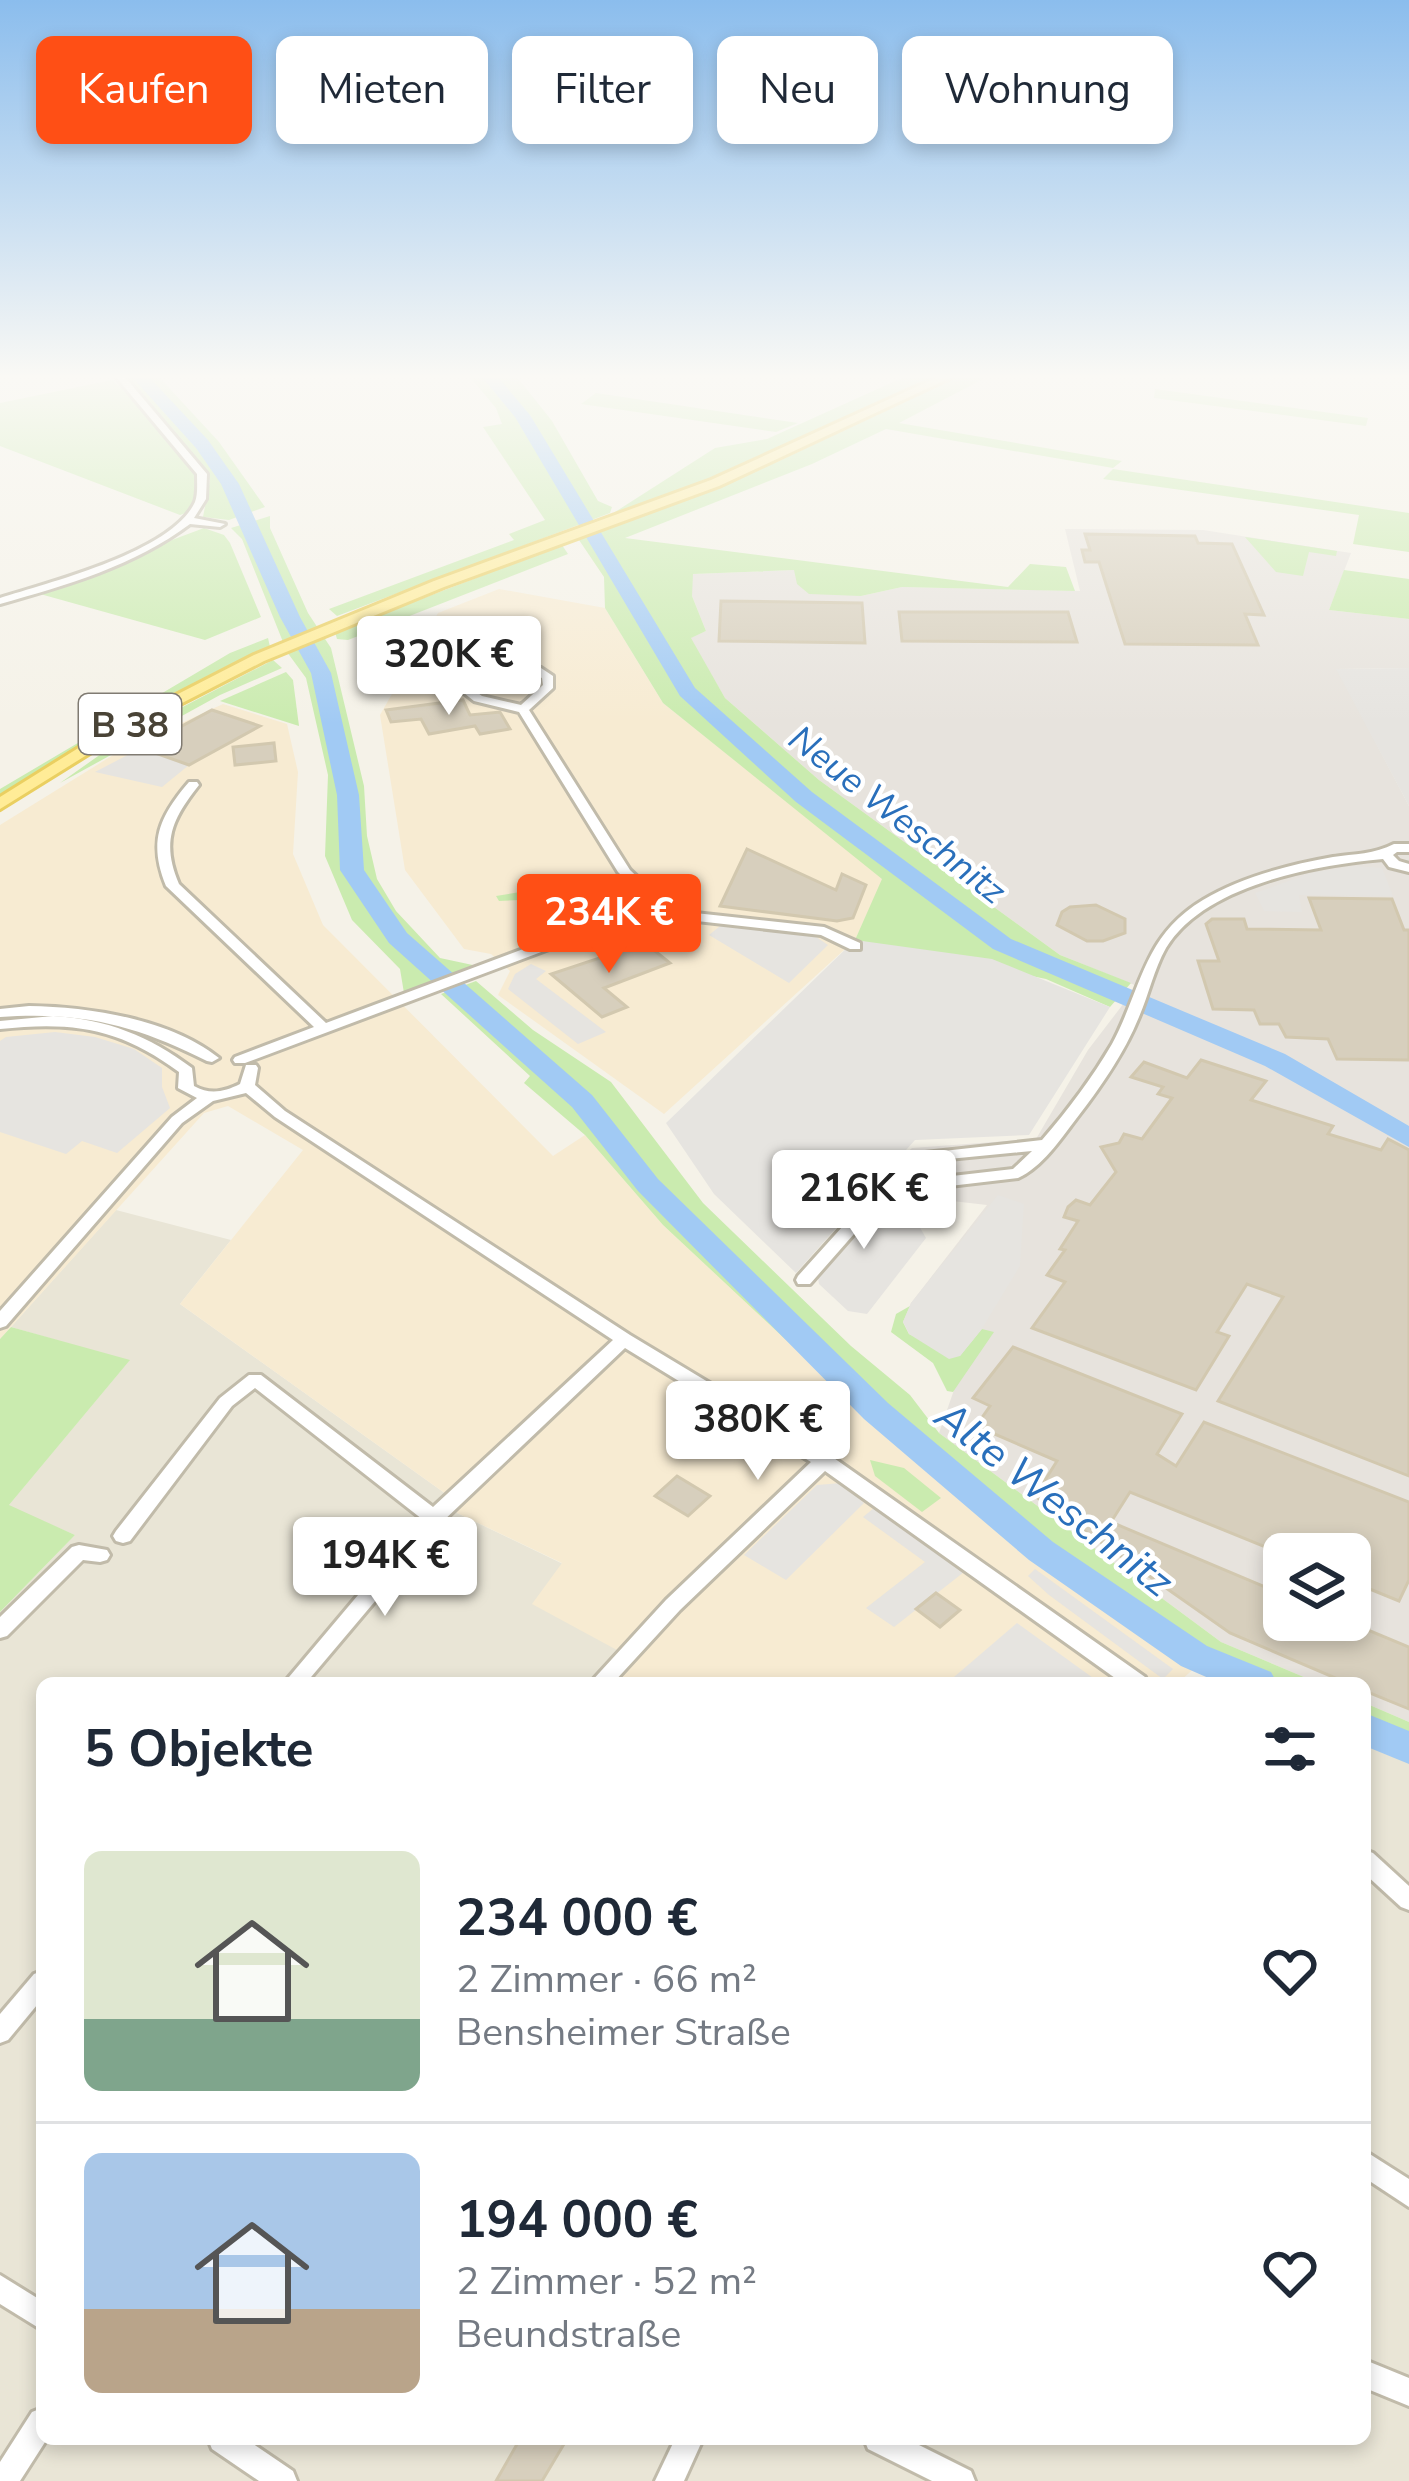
<!DOCTYPE html>
<html lang="de">
<head>
<meta charset="utf-8">
<style>
  :root { --surface:#fff; --page:#f6f6f7; --text:#1f2937; --muted:#747a83; --line:#e0e1e3; --accent:#ff4f15 }
  body { margin:0; font-family:"Nunito Sans",sans-serif; background:var(--page); color:var(--text); height:100vh; display:flex; flex-direction:column; font-size:45px; white-space:nowrap }
  * { box-sizing:border-box; margin:0 }
  p { font-size:39px; color:var(--muted) }
  .icon { flex:none; width:66px; height:66px; fill:none; stroke:currentColor; stroke-width:2; stroke-linecap:round; stroke-linejoin:round }
  .map { position:relative; flex:1; overflow:hidden }
  .sheet { position:absolute; left:36px; top:1677px; width:1335px; height:768px; display:flex; flex-direction:column; background:var(--surface); border-radius:18px; box-shadow:0 6px 18px #0003 }
  .sheet>* { flex:none }
  .banner { position:absolute; left:36px; top:36px; width:1338px; height:108px; display:flex; gap:24px }
  .tools { position:absolute; left:1263px; top:1533px; display:grid; gap:24px }
  .tools a { display:grid; place-items:center; width:108px; height:108px; border-radius:18px; background:var(--surface); box-shadow:0 6px 18px #0003; font-size:60px }
  .price { position:absolute; translate:-50% -102px; padding:0 27px; border-radius:12px; background:#fff; color:#222; font-size:39px; line-height:78px; filter:drop-shadow(0 3px 6px #0008) }
  .price::after { content:''; position:absolute; left:50%; top:72px; width:36px; height:27px; margin-left:-18px; background:inherit; clip-path:polygon(0 0,100% 0,50% 100%) }
  .price.active { background:var(--accent); color:#fff }
  ul { padding:0; list-style:none }
  li { display:flex; align-items:center; gap:36px; height:300px; padding:0 48px }
  li+li { border-top:3px solid var(--line) }
  li span { display:grid; place-items:center; flex:none; width:336px; height:240px; border-radius:18px; color:#555 }
  li>.icon { margin-inline-start:auto }
  span .icon { width:144px; height:144px; fill:#fffc; stroke-width:1 }
  li b { font-size:51px }
  h2 { display:flex; justify-content:space-between; align-items:center; height:144px; padding:0 48px; font-size:51px }
  .tag { padding:0 42px; border-radius:18px; background:var(--surface); box-shadow:0 6px 18px #0003; font-size:42px; line-height:108px }
  .tag.active { background:var(--accent); color:#fff }
  .map>svg:first-child { display:block }
</style>
</head>
<body>
<div class="map">
<svg width="1409" height="2481" viewBox="0 0 1409 2481">
  <rect width="100%" height="100%" fill="#f5f2e8"/>
  <path fill="#e9e5d6" d="M116,1210l115,30 -51,64 273,195 4,14 106,51 66,93 -24,26h-563v756h1323v-701l44,19v724h-1409v-869l75,-77 -67,-29 121,-145 -118,-34z"/>
  <g fill="#f7ebd2">
    <path d="M499,589l106,19 58,95 220,176 -28,61 -191,174 -166,-119 12,-24 -19,-17 -27,-5 -59,-79 -25,-155 58,-102z"/>
    <path d="M223,704l64,20 11,48 -5,82 30,71 230,231 32,-21 78,90 230,215 306,224 -21,19 -52,-6 -7,6h-514l23,-27 -96,-52 30,-41 -105,-50 -4,-14 -273,-195 123,-154 -75,-44 -24,7 -204,226v-514l118,-73z"/>
  </g>
  <path fill="#e7e3dd" fill-rule="evenodd" d="M1065,529l138,1 148,23 -22,57 80,9v49l-72,1 72,137v916l-44,-19v-20h-47l-97,-41 -282,-209 15,-43 -5,-31 -46,-37 8,-19 76,-98 -87,-10 -28,-10 40,-37 124,-9 52,-89 49,-64 -77,-31 -241,-175 -94,-82 -35,-60 16,-7 -14,-35v-22l102,-4 67,26 41,-9 178,4zM1284,1554h66v66h-66z"/>
  <g fill="#caebaf">
    <path d="M124,377h35l60,65 46,65 -36,13 -26,-3 7,-37z"/>
    <path d="M470,377h47l35,44 46,80 14,6 -2,6 -273,103 -8,-7 185,-69 -5,-6 36,-14 -62,-93 19,-3 -6,-16z"/>
    <path d="M904,377h32c-50,24 -282,141 -321,135l100,-64 52,-9z"/>
    <path d="M958,377h29l-88,46 223,38 -9,7 -227,-39 -74,35 -187,74 383,49 22,-23 36,3 9,24 -173,-4 -41,9 -52,-2 -12,-10 -3,-14 -101,4 -1,22 14,35 -15,7 34,60 94,82 241,175 71,28 -21,24 -64,-28 -191,-39 27,-61 -219,-176 -58,-95 -1,-31 -25,-37 200,-79z"/>
    <path d="M112,380c23,19 84,76 86,105 1,10 -4,18 -9,27l-9,3 -180,-69v-43z"/>
    <path d="M1155,389l213,29 -2,8 -212,-28z"/>
    <path d="M596,393l202,30 -22,9 -195,-28z"/>
    <path d="M1113,469l296,44v39l-56,-8 6,-29 -256,-36z"/>
    <path d="M270,516v12l38,85 23,35 33,138 3,50 10,43 19,32 44,47 42,9 -78,26 -4,-24 -48,-49 -27,-64 3,-81 -22,-97 -19,-26 -45,-113 -11,-11z"/>
    <path d="M204,528l20,7 6,8 31,74 -56,23 -172,-48z"/>
    <path d="M1245,537l92,14 -1,5 -27,-4 -6,24 -27,-4z"/>
    <path d="M562,545l6,9 -220,86 -11,-1 -2,-7z"/>
    <path d="M1344,570l65,9v40l-80,-9z"/>
    <path d="M268,638l2,9 -171,86 -99,62v-6l230,-136z"/>
    <path d="M273,660l9,8 -62,27 -160,88 65,-46z"/>
    <path d="M286,672l7,8 6,46 -79,-25z"/>
    <path d="M550,887l4,5 26,-5 8,12 15,4 -2,7 -39,18 -11,-9 -7,2 -24,-21 -21,1 -3,-5z"/>
    <path d="M476,981l57,49 78,52 92,121 148,143 59,49 29,38 282,209 97,41h-76l-43,-19 -306,-224 -230,-215 -78,-90 -61,-52 6,-7 -89,-82z"/>
    <path d="M910,1306l-7,16 6,12 51,22 22,-27 12,3 -41,60 -6,-1 -14,-28 -42,-31 5,-18z"/>
    <path d="M11,1327l119,33 -121,145 66,30 -75,77v-273z"/>
    <path d="M870,1460l34,8 37,30 -19,14 -47,-36z"/>
    <path d="M1365,1703l44,19v35l-44,-19z"/>
  </g>
  <g fill="#e6e4e0">
    <path d="M1409,668v138l-73,-137z"/>
    <path d="M141,748l48,17 -27,22 -67,-15z"/>
    <path d="M1355,866l27,2 11,28 -94,-1 3,17 -38,-1 -9,-18 56,-20z"/>
    <path d="M725,922l87,12 16,11 -39,38 -80,-48z"/>
    <path d="M855,940l137,19 118,48 -81,128 -114,5 -119,133 -82,-79 -48,-71z"/>
    <path d="M531,964l15,7 -10,8 70,53 -28,12 -70,-55 7,-15z"/>
    <path d="M55,1032l40,5 39,12 28,19v19l8,21 -53,45 -35,-12 -16,13 -66,-22v-91l6,-4z"/>
    <path d="M998,1195l26,9 -4,62 -39,64 -21,26 -11,3 -40,-25 -6,-12 8,-19z"/>
    <path d="M886,1208l29,11 11,19 -59,76 -19,-3 -29,-27 -1,-6 59,-67z"/>
    <path d="M841,1483l23,20 -78,77 -42,-25 73,-70z"/>
    <path d="M874,1508l90,64 -70,55 -28,-19 59,-46 -62,-45z"/>
    <path d="M1035,1569l138,100 -10,10 -114,-84 -21,-19z"/>
    <path d="M1017,1623l83,60h-138l-8,-6z"/>
  </g>
  <g fill="none" stroke-linecap="round" stroke-linejoin="round">
    <g fill="#a1caf4" fill-rule="evenodd">
      <path d="M132,377h17l59,63 31,44 61,133 31,56 28,122 5,75 43,63 185,162 66,84 230,224 165,139 154,104 64,26 6,11h-57l-39,-17 -152,-106 -165,-141 -226,-228 -66,-84 -183,-164 -49,-73 -3,-75 -26,-122 -31,-56 -59,-133 -25,-36z"/>
      <path d="M482,377h16l32,38 165,273 117,104 199,147 274,115 124,72v21l-144,-81 -272,-117 -197,-147 -116,-106 -165,-279z"/>
      <path d="M1365,1713l44,18v33l-44,-18z"/>
    </g>
  </g>
  <g fill="#d7cfbd" stroke="#d2c8af" stroke-width="3">
    <path d="M1085,534l110,2 3,7 34,1 32,71 -19,-1 13,31 -133,-1 -26,-82h-14l-3,-12h8z"/>
    <path d="M721,601l141,2 3,40 -146,-2z"/>
    <path d="M899,612h169l9,30 -175,-1z"/>
    <path d="M463,700l7,15 30,-3 10,17 -30,5 -5,-8 -46,8 -8,-15 -30,3 -5,-12z"/>
    <path d="M212,710l48,16 -71,39 -48,-17z"/>
    <path d="M274,743l2,18 -41,4 -2,-18z"/>
    <path d="M747,849l89,41 6,-16 24,11 -13,33 -16,3 -117,-15z"/>
    <path d="M1309,898l83,1 12,31h5v130l-72,-1 -9,-20 -42,-2 -7,-13h-19l-6,-14 -41,-1 -15,-48h21l-13,-37 6,-5h32l3,10 74,1z"/>
    <path d="M1096,905l29,14v14l-22,8h-16l-30,-16 5,-13 8,-5z"/>
    <path d="M645,943l25,20 -66,25 23,19 -25,10 -51,-43z"/>
    <path d="M1201,1060l65,21 -15,19 82,26 -5,8 53,16 7,-11 21,11v326l-191,-75 65,-104 -36,-13 -30,48 12,4 -33,54 -164,-62 33,-46 -18,-7 18,-25 -5,-1 18,-28 -14,-4 4,-10 8,-7 14,5 26,-33 -15,-25 18,-4 5,-9 18,5 30,-41 -14,-4 5,-7 -32,-10 13,-15 43,16z"/>
    <path d="M1013,1347l169,67 -25,40 19,12 28,-44 205,80v78l-10,21 -49,-20v-27h-67l-153,-62 -19,30 173,73v25h60l65,27v62l-44,-18v-8h-18l-117,-50 -195,-137 22,-35 -81,-35 14,-20 -17,-8z"/>
    <path d="M677,1476l33,20 -22,20 -33,-20z"/>
    <path d="M936,1593l24,17 -20,17 -24,-18z"/>
    <path d="M520,2439h47l-25,42h-46z"/>
  </g>
  <g fill="none" stroke-linecap="round" stroke-linejoin="round">
    <defs>
      <g id="minor">
        <path d="M116,377h9l82,97 -1,25 -12,19 31,6 -5,3 -30,-3c-56,42 -123,61 -190,80v-6c50,-16 172,-46 195,-96 3,-8 2,-18 2,-28z"/>
        <path d="M516,662l25,6 12,8v12l-24,22 101,160 20,19 17,4 14,13 -4,5 147,16 36,16v6h-10l-29,-14 -151,-17 -7,4h-34l-32,9 -352,132h-10l-2,-3 2,-3 79,-30 -148,-141c-18,-44 -7,-69 23,-104h8l2,3c-27,34 -38,57 -20,99l147,139 261,-98 34,-9 -9,-11 8,-8 16,-7 -18,-18 -99,-160 -45,-11 -15,-12 2,-10c17,-14 34,-18 55,-17zM505,668l19,2 18,8 1,7 -22,20 -39,-9 -11,-8v-6l16,-11zM642,897l16,1 9,8 -8,8h-26l-7,-8z"/>
        <path d="M1394,844h15v8h-12l-4,3 6,6 10,3v8l-20,-5 -6,-8c-67,6 -179,26 -217,89 -12,21 -17,46 -27,69 -15,37 -39,71 -63,102 -16,21 -34,48 -58,59l-128,15 -80,91h-12l-2,-4 2,-4 109,-121 135,-15c26,-30 50,-62 70,-96 30,-56 31,-108 91,-144 38,-23 85,-35 130,-43 21,-3 42,-3 61,-13zM1032,1151l-19,18 -113,13 18,-20z"/>
        <path d="M29,1006c61,1 141,13 190,52l-7,4 -5,-1c-71,-36 -128,-50 -207,-44v-8z"/>
        <path d="M53,1016c54,3 96,20 139,52l2,18c16,9 30,6 46,-2l6,-19h10l2,3 -3,17 30,26 345,224 201,121 314,221 3,6h-26l-297,-212 -145,139 -67,73h-23l76,-83 145,-138 -186,-114 -184,175 -135,160h-22l138,-164 -167,-131 -23,18 -102,135 -7,2 -7,-2 -3,-5 3,-5 104,-133 29,-23h12l172,132 180,-167 -338,-223 -29,-24 -33,8 -31,22 -176,203 -6,2v-17l172,-194 25,-19 -19,-10 1,-16c-59,-44 -106,-51 -179,-43v-8z"/>
        <path d="M79,1545l28,5 3,5 -3,5 -7,2 -17,-2 -76,76 -7,2v-21l72,-70z"/>
        <path d="M1365,1850l8,3 36,33v24l-8,-3 -36,-33z"/>
        <path d="M42,1971v28l-34,41 -8,3v-29l34,-40z"/>
        <path d="M1365,2151l44,28v28l-44,-29z"/>
        <path d="M0,2275l42,26v29l-42,-26z"/>
        <path d="M1365,2360l44,18v28l-44,-18z"/>
        <path d="M42,2408v31h5l-27,42h-20v-19l32,-50z"/>
        <path d="M208,2439h38l47,32 4,10h-38l-47,-32z"/>
        <path d="M675,2439h28l-19,42h-29z"/>
        <path d="M864,2439h43l64,32 4,10h-43l-64,-32z"/>
      </g>
      <path id="major" d="M938,377h14l-233,109 -275,101 -180,74 -150,77 -114,71v-12l104,-65 150,-77 180,-74 277,-101z"/>
    </defs>
    <use href="#minor" stroke="#c1bbaa" stroke-width="6"/>
    <use href="#major" stroke="#eacf61" stroke-width="6"/>
    <use href="#minor" fill="#fff" fill-rule="evenodd"/>
    <use href="#major" fill="#ffec97" fill-rule="evenodd"/>
  </g>
  <linearGradient id="sky" x2="0" y2="1"><stop stop-color="#8bbded"/><stop offset="0.52" stop-color="#faf9f5"/><stop offset="1" stop-color="#faf9f5" stop-opacity="0"/></linearGradient>
  <rect width="1409" height="724" fill="url(#sky)"/>
  <g text-anchor="middle" stroke-width="9" stroke-linejoin="round" paint-order="stroke">
    <rect fill="#fff" stroke="#807b72" stroke-width="3" x="79" y="694" width="102" height="60" rx="9"/>
    <g font-size="36" font-weight="bold" fill="#494336">
      <text x="130" y="737">B 38</text>
    </g>
    <g font-size="36" font-style="italic" fill="#296fbb" stroke="#fff">
      <text transform="translate(898 814) rotate(38)" y="13">Neue Weschnitz</text>
    </g>
    <g font-size="42" font-style="italic" fill="#296fbb" stroke="#fff">
      <text transform="translate(1055 1498) rotate(38)" y="15">Alte Weschnitz</text>
    </g>
  </g>
</svg>
<div class="tools">
<a><svg class="icon" aria-label="layers" viewBox="0 0 24 24"><path d="M12 4l9 5-9 5-9-5zM3 14l9 5 9-5"/></svg></a>
</div>
<b class="price" style="left:449px;top:718px">320K €</b>
<b class="price active" style="left:609px;top:976px">234K €</b>
<b class="price" style="left:864px;top:1252px">216K €</b>
<b class="price" style="left:758px;top:1483px">380K €</b>
<b class="price" style="left:385px;top:1619px">194K €</b>
<div class="banner">
<a class="tag active">Kaufen</a>
<a class="tag">Mieten</a>
<a class="tag">Filter</a>
<a class="tag">Neu</a>
<a class="tag">Wohnung</a>
</div>
<section class="sheet">
<h2>5 Objekte<svg class="icon" aria-label="filters" viewBox="0 0 24 24"><path d="M4 7h16M4 17h16"/><circle cx="9" cy="7" r="2"/><circle cx="15" cy="17" r="2"/></svg></h2>
<ul>
<li><span style="background:linear-gradient(#dfe7d0 70%,#7fa58c 0)"><svg class="icon" aria-label="home" viewBox="0 0 24 24"><path d="M3 11l9-7 9 7M6 9v11h12V9"/></svg></span><div><b>234 000 €</b><p>2 Zimmer · 66 m²</p><p>Bensheimer Straße</p></div><svg class="icon" aria-label="heart" viewBox="0 0 24 24"><path d="M12 20l-8-8c-3-5 5-10 8-4 3-6 11-1 8 4z"/></svg></li>
<li><span style="background:linear-gradient(#a9c7e8 65%,#b9a48a 0)"><svg class="icon" aria-label="home" viewBox="0 0 24 24"><path d="M3 11l9-7 9 7M6 9v11h12V9"/></svg></span><div><b>194 000 €</b><p>2 Zimmer · 52 m²</p><p>Beundstraße</p></div><svg class="icon" aria-label="heart" viewBox="0 0 24 24"><path d="M12 20l-8-8c-3-5 5-10 8-4 3-6 11-1 8 4z"/></svg></li>
</ul>
</section>
</div>
</body>
</html>
